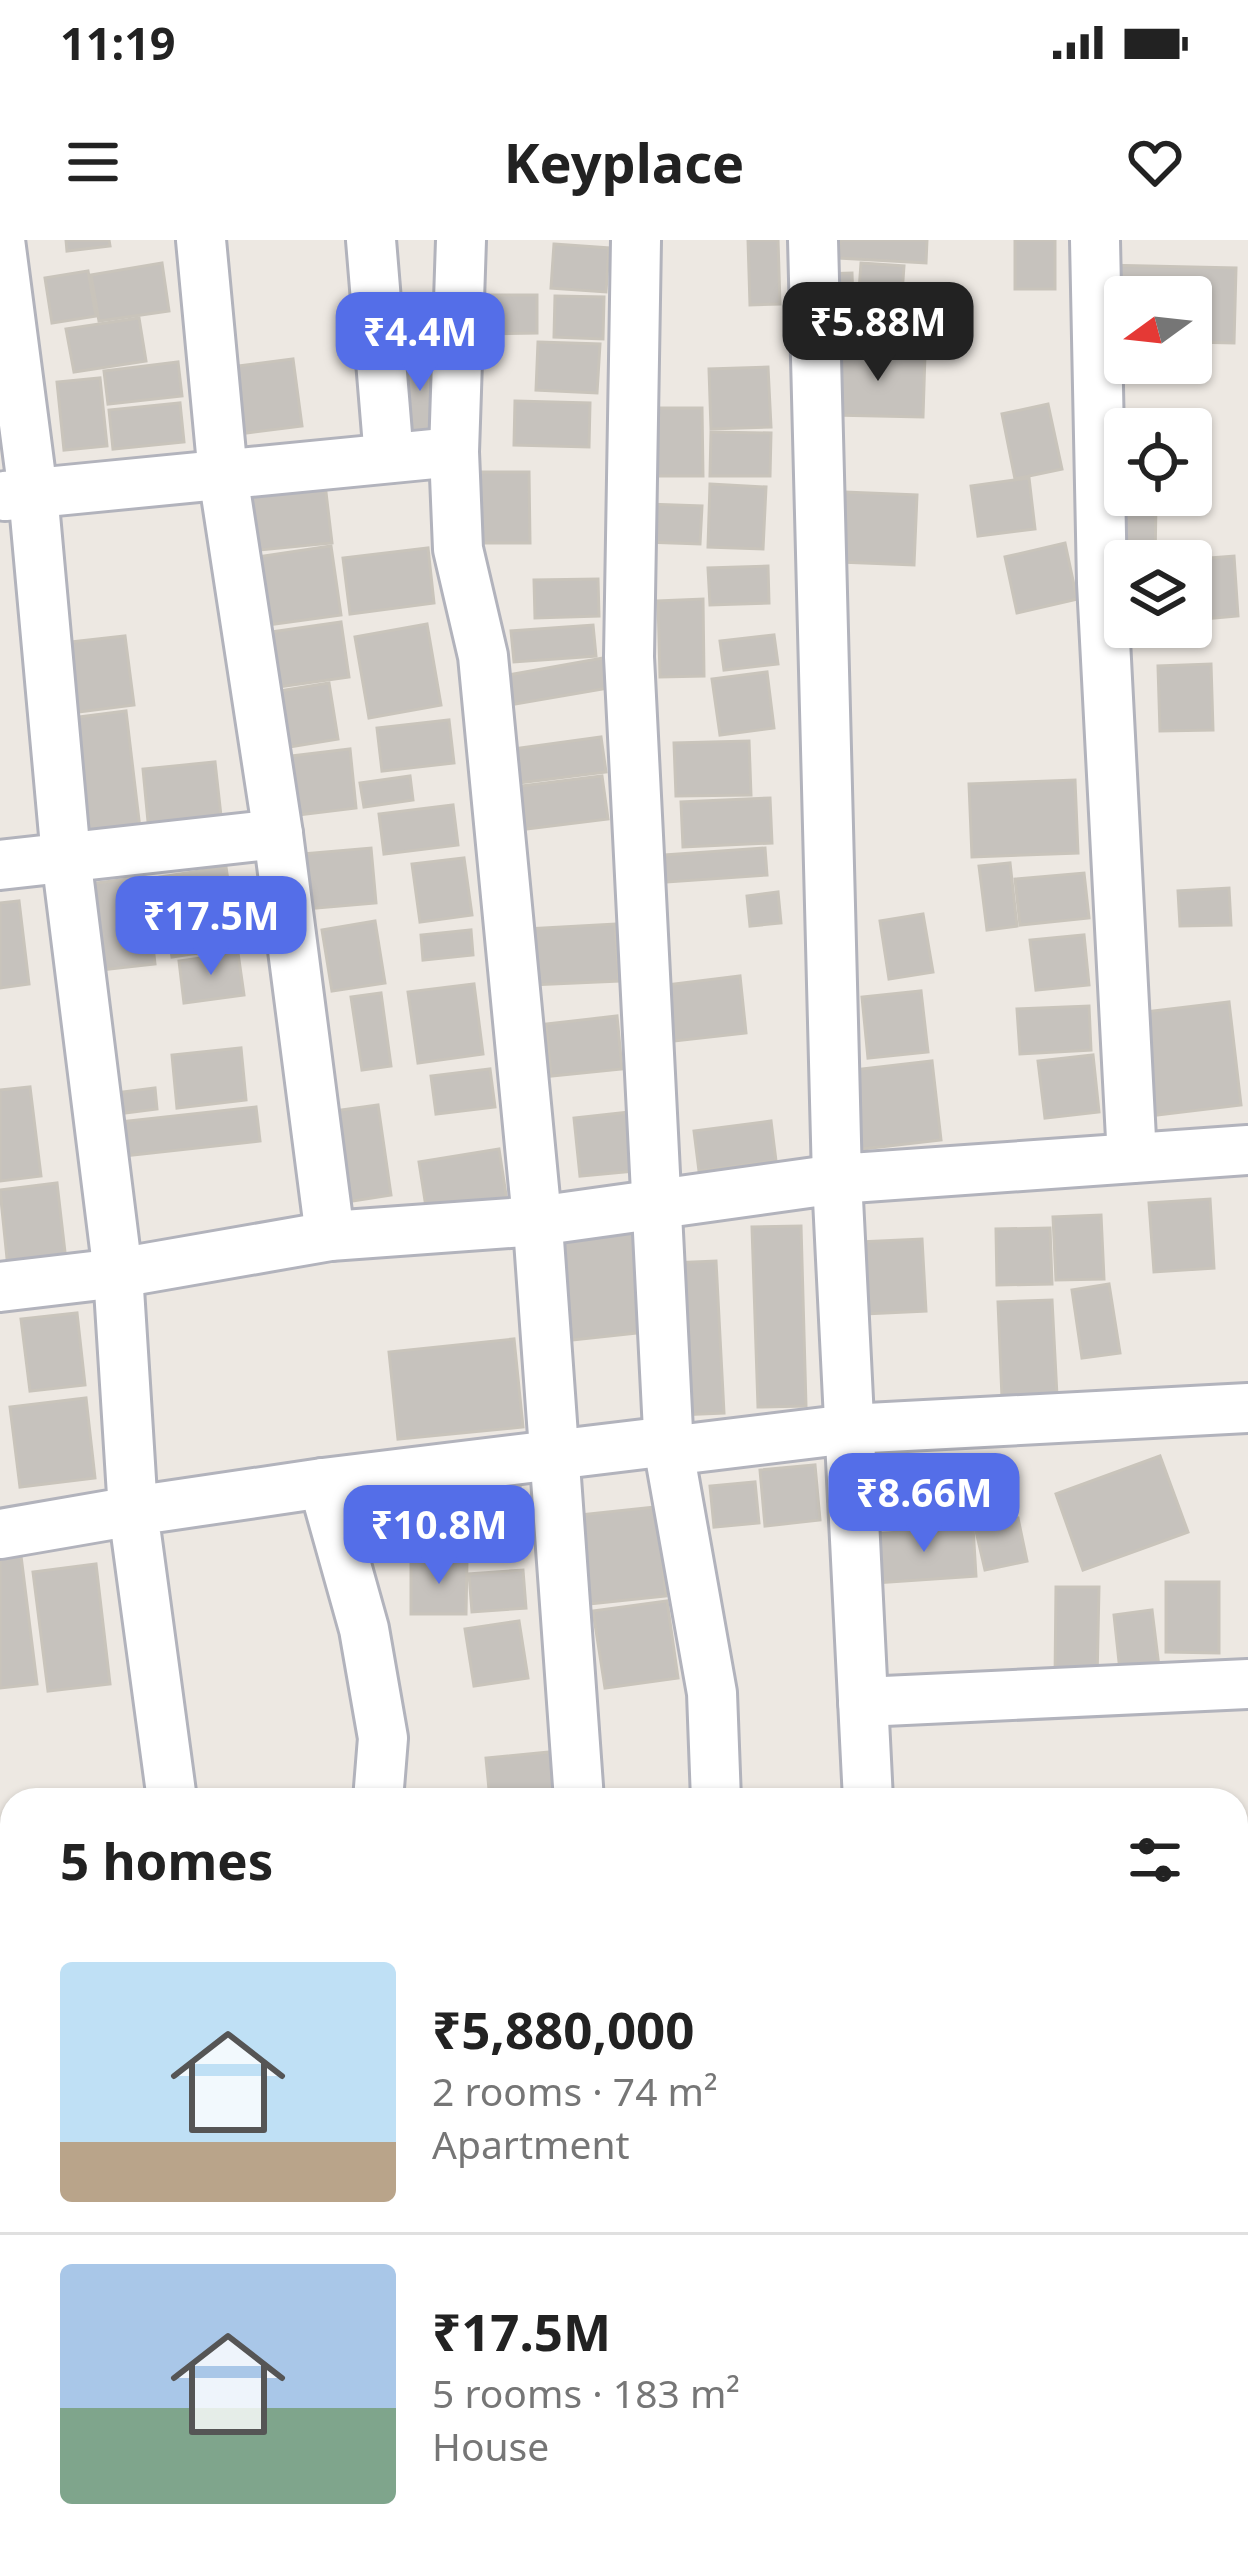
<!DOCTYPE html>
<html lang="en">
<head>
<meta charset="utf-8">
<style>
  :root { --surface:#fff; --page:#f6f6f6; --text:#222; --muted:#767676; --line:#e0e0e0; --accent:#546ee8 }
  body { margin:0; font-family:"Noto Sans",sans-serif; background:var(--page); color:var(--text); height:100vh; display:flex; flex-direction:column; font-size:45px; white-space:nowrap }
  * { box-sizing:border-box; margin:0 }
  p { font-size:39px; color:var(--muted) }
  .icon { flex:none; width:66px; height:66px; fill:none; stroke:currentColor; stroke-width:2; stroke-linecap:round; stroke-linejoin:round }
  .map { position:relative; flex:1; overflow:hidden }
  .side { position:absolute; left:0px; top:1548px; width:1248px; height:771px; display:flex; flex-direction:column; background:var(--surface); border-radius:36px 36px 0 0; box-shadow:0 3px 9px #0004 }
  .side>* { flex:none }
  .needle { width:78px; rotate:255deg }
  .fabs { position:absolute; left:1104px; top:36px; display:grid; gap:24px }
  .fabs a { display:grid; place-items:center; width:108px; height:108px; border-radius:12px; background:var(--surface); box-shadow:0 3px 9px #0004; font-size:60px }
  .price { position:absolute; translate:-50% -102px; padding:0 27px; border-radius:24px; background:var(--accent); color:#fff; font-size:39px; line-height:78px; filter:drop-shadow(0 3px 6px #0008) }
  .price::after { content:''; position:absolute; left:50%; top:72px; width:36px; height:27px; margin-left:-18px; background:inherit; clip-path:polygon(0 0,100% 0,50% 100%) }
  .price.on { background:#222; color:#fff }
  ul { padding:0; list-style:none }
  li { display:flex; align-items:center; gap:36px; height:300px; padding:0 60px }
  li+li { border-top:3px solid var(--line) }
  li span { display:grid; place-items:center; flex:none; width:336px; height:240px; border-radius:12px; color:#555 }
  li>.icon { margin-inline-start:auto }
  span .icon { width:144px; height:144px; fill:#fffc; stroke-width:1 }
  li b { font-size:51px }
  h2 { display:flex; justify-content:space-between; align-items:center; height:144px; padding:0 60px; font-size:51px }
  .status { display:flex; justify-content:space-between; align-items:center; height:84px; padding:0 60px; background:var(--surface); direction:ltr }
  .status svg { height:33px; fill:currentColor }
  header { display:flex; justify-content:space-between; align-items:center; height:156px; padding:0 60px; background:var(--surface); font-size:54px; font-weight:700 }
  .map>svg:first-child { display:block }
</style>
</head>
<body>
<div class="status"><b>11:19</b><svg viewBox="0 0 49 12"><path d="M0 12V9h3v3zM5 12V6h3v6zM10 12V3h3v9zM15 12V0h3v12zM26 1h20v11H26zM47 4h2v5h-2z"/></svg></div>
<header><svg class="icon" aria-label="menu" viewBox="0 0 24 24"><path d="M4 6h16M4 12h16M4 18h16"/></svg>Keyplace<svg class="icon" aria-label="heart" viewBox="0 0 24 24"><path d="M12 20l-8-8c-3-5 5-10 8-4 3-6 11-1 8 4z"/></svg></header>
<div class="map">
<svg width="1248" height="2318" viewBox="0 0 1248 2318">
  <rect width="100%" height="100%" fill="#ede8e2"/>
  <g fill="#c6c2bd" stroke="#c9c4bb" stroke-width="3">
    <path d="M66,0h43l1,6 -43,5z"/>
    <path d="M748,0h30l2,64 -30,1z"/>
    <path d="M840,0h87l-1,23 -87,-5z"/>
    <rect x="1015" y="0" width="40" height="49"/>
    <path d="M554,4l55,4 -3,44 -55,-4z"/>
    <path d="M162,23l7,48 -70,10 -8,-46z"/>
    <path d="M861,23l43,3 -3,42 -43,-3z"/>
    <path d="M1102,25l134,3 -2,75 -43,-1v-45h-66v43h-24z"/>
    <path d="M88,31l8,45 -44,7 -7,-45z"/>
    <path d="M852,33l1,32 -30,1 -1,-32z"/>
    <path d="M474,55h63v38l-62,1z"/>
    <path d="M555,56l49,1 -1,42 -49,-2z"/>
    <path d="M831,73l57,2v34l-57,-1z"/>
    <path d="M139,78l7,43 -72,11 -8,-43z"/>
    <path d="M538,102l62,2 -3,49 -61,-3z"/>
    <path d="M403,112h34l1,84h-35z"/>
    <path d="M833,112l92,2 -2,63 -91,-2z"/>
    <path d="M293,119l9,67 -63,8 -9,-67z"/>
    <path d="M178,122l4,34 -74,8 -4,-33z"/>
    <path d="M768,127l3,60 -60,2 -2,-60z"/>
    <path d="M100,138l7,68 -43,4 -7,-68z"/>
    <path d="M515,161l75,2 -1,44 -75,-2z"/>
    <path d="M180,163l4,39 -71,7 -4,-39z"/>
    <path d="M1048,164l14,65 -47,10 -13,-65z"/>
    <path d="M641,168h61l1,68h-61z"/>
    <path d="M1167,170l1,19h-43l-1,58 -2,-76z"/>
    <path d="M711,192l60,1 -1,43h-60z"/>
    <path d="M469,232h60l1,71h-61z"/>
    <path d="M1029,238l6,51 -57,7 -7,-50z"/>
    <path d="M325,244l7,59 -82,8 -6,-59z"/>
    <path d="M710,244l56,3 -3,62 -55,-2z"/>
    <path d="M844,252l73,3 -3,70 -74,-3z"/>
    <path d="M1106,261l50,2 -1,58h-30z"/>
    <path d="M646,264l56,2 -2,38 -55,-2z"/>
    <path d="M1065,303l12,56 -60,14 -12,-56z"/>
    <path d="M331,306l10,69 -81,11 -10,-68z"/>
    <path d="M428,308l6,55 -84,11 -7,-56z"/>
    <path d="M1234,316l4,60 -47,4v-59h-21z"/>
    <path d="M768,326l1,37 -59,2 -2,-37z"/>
    <path d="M598,339l1,37 -64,2 -1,-38z"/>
    <path d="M703,359l1,77 -44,1 -2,-76z"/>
    <path d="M341,382l8,55 -78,11 -7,-55z"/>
    <path d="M427,384l14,81 -72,13 -14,-81z"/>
    <path d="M593,385l3,31 -82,6 -3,-31z"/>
    <path d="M774,395l4,29 -54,6 -4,-29z"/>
    <path d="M125,396l9,69 -64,8 -9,-70z"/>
    <path d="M603,418l5,30 -110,19 -6,-29z"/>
    <path d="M1211,424l2,66 -53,1 -2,-65z"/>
    <path d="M767,432l7,56 -54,7 -8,-56z"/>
    <path d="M329,443l9,56 -67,11 -10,-56z"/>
    <path d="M126,471l15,126 -63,7 -15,-125z"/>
    <path d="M449,480l5,43 -72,8 -5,-43z"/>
    <path d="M601,497l5,35 -88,11 -5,-34z"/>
    <path d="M749,501l2,54 -75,1 -2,-53z"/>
    <path d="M350,509l6,59 -75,9 -7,-59z"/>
    <path d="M215,522l7,63 -73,7 -6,-63z"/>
    <path d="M410,536l3,24 -49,7 -4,-24z"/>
    <path d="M602,536l6,43 -82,10 -5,-43z"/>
    <path d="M1075,540l3,73 -106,4 -3,-73z"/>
    <path d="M770,558l2,45 -89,4 -2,-45z"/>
    <path d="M453,565l5,40 -74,9 -5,-40z"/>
    <path d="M371,608l5,55 -70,6 -5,-55z"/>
    <path d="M765,608l2,27 -114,8 -2,-27z"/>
    <path d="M464,618l8,57 -52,7 -8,-58z"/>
    <path d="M1010,623l7,63 -30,4 -8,-64z"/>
    <path d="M226,627l12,80 -66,10 -12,-80z"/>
    <path d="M1084,633l5,45 -69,7 -5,-46z"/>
    <path d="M145,637l10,87 -73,8 -10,-86z"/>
    <path d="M1229,648l2,37 -51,1 -2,-35z"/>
    <path d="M778,652l3,31 -31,3 -3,-30z"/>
    <path d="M19,661l10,83 -29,4v-85z"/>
    <path d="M923,674l10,58 -44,7 -9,-58z"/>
    <path d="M375,681l10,62 -53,8 -10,-61z"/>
    <path d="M615,684l4,57 -88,4 -4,-56z"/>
    <path d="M471,690l2,25 -50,5 -2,-25z"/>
    <path d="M1084,695l5,50 -53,5 -6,-50z"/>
    <path d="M238,713l6,42 -60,8 -5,-42z"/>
    <path d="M740,736l6,57 -82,9 -6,-56z"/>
    <path d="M474,744l9,70 -65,9 -10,-71z"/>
    <path d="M921,751l7,61 -60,6 -6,-61z"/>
    <path d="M381,753l10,73 -29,4 -11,-73z"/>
    <path d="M1229,762l12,103 -101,12 -12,-103z"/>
    <path d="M1089,766l2,44 -71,4 -3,-45z"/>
    <path d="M617,776l5,53 -71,7 -5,-52z"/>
    <path d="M241,808l5,52 -69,8 -5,-53z"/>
    <path d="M1093,815l6,57 -54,6 -7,-57z"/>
    <path d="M932,821l9,79 -79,9 -9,-79z"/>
    <path d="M490,829l5,38 -59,7 -5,-38z"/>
    <path d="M30,847l11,89 -41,5v-91z"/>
    <path d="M155,848l2,21 -48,6 -2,-21z"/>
    <path d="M378,865l13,90 -45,7 -12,-91z"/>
    <path d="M256,867l4,34 -137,15 -4,-34z"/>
    <path d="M630,872l6,59 -56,5 -6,-58z"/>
    <path d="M771,881l5,40 -77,10 -5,-40z"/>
    <path d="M499,909l9,59 -80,12 -9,-58z"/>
    <path d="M57,943l9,78 -58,7 -8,-78z"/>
    <path d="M1210,959l4,69 -60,4 -5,-69z"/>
    <path d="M1101,975l3,64 -48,1 -3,-63z"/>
    <path d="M801,986l5,180 -48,1 -6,-180z"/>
    <path d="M1050,988l2,56 -55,1 -1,-56z"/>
    <path d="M637,992l10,100 -85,9 -11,-100z"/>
    <path d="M922,999l4,72 -61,3 -5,-72z"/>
    <path d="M716,1021l8,152 -46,2 -7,-152z"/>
    <path d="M1109,1044l11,69 -38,5 -10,-68z"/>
    <path d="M1052,1060l5,96 -55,2 -4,-96z"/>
    <path d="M77,1073l8,72 -55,6 -9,-72z"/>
    <path d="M514,1099l9,88 -125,12 -9,-87z"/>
    <path d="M86,1158l9,80 -75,9 -10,-80z"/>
    <path d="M1160,1216l28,76 -105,38 -27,-76z"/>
    <path d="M815,1225l5,55 -55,6 -5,-56z"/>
    <path d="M519,1239l8,57 -66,8 -7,-57z"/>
    <path d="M755,1242l4,41 -45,4 -4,-41z"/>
    <path d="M656,1267l10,89 -78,8 -9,-89z"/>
    <path d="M1018,1278l9,43 -42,9 -10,-43z"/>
    <path d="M973,1287l3,49 -100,7 -3,-49z"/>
    <path d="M20,1308l17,136 -37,4v-137z"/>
    <path d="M411,1320h56l-1,54h-55z"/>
    <path d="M96,1324l14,120 -62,7 -15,-119z"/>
    <path d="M523,1330l3,38 -54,4 -3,-38z"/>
    <path d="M1166,1342h53v71l-53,-1z"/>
    <path d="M1056,1347h43l-2,94 -42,-2z"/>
    <path d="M667,1361l11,77 -73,10 -12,-77z"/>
    <path d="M1152,1370l7,57 -39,4 -6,-56z"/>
    <path d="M519,1381l9,57 -54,8 -9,-57z"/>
    <path d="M550,1512l5,48h-65l-4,-42z"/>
    <path d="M12,2201v84l-12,1v-84z"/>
    <path d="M768,2307h28l1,11h-28z"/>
    <path d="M807,2307h67l2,11h-67z"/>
    <rect x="1046" y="2307" width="29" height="11"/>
  </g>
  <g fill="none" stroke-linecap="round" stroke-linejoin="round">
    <defs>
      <g id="minor">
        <path d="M201,0l22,235 55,359 52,402"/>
        <path d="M371,0l18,218"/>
        <path d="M461,0l-7,212 4,97 25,107 56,584 40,560"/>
        <path d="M636,0l-7,417 40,794 43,242 4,107"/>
        <path d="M813,0l24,939 411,-29"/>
        <path d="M1095,0l7,343 30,575"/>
        <path d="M5,256l449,-44"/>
        <path d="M0,625l278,-31"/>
        <path d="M0,1047l118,-14 212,-37 207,-15 300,-42 31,621"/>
        <path d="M669,1211l180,-22 399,-21"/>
        <path d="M0,1294l133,-23 -15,-238 -52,-416 -33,-364 -33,-253"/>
        <path d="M863,1462l385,-18"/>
        <path d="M172,1560l-39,-289 190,-28"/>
        <path d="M378,1560l5,-62 -19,-109 -41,-146 346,-42"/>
        <path d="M1236,1740l12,1"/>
        <path d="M0,2031l12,-1"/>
        <path d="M1236,2071l12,-76"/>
        <path d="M1236,2210l12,2"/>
        <path d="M261,2307l1,11"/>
        <path d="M448,2307l4,11"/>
        <path d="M751,2307l1,11"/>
        <path d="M44,2318l93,-11"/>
        <path d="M1189,2318l2,-11"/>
      </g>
    </defs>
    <use href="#minor" stroke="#b2b3bc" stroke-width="54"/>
    <use href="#minor" stroke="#fff" stroke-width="48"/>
  </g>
</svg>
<div class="fabs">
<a><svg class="needle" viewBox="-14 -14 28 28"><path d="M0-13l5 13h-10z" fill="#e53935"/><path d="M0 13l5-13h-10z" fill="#767676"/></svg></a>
<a><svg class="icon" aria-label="locate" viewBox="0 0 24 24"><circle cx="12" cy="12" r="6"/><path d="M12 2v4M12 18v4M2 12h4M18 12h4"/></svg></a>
<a><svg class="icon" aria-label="layers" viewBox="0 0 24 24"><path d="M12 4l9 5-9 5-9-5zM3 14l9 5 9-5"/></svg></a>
</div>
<b class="price on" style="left:878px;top:144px">₹5.88M</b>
<b class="price" style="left:420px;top:154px">₹4.4M</b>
<b class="price" style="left:211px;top:738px">₹17.5M</b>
<b class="price" style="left:924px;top:1315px">₹8.66M</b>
<b class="price" style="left:439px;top:1347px">₹10.8M</b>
<section class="side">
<h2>5 homes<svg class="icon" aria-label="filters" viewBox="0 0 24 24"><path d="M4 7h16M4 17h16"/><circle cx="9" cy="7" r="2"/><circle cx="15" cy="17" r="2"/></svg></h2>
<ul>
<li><span style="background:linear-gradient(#bfe0f5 75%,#b9a48a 0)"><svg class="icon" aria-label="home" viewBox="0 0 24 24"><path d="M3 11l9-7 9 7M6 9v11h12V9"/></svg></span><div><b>₹5,880,000</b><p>2 rooms · 74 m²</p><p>Apartment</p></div></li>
<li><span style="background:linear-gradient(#a9c7e8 60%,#7fa58c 0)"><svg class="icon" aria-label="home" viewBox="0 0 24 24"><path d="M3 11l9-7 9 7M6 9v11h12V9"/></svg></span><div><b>₹17.5M</b><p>5 rooms · 183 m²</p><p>House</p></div></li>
</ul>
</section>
</div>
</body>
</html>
